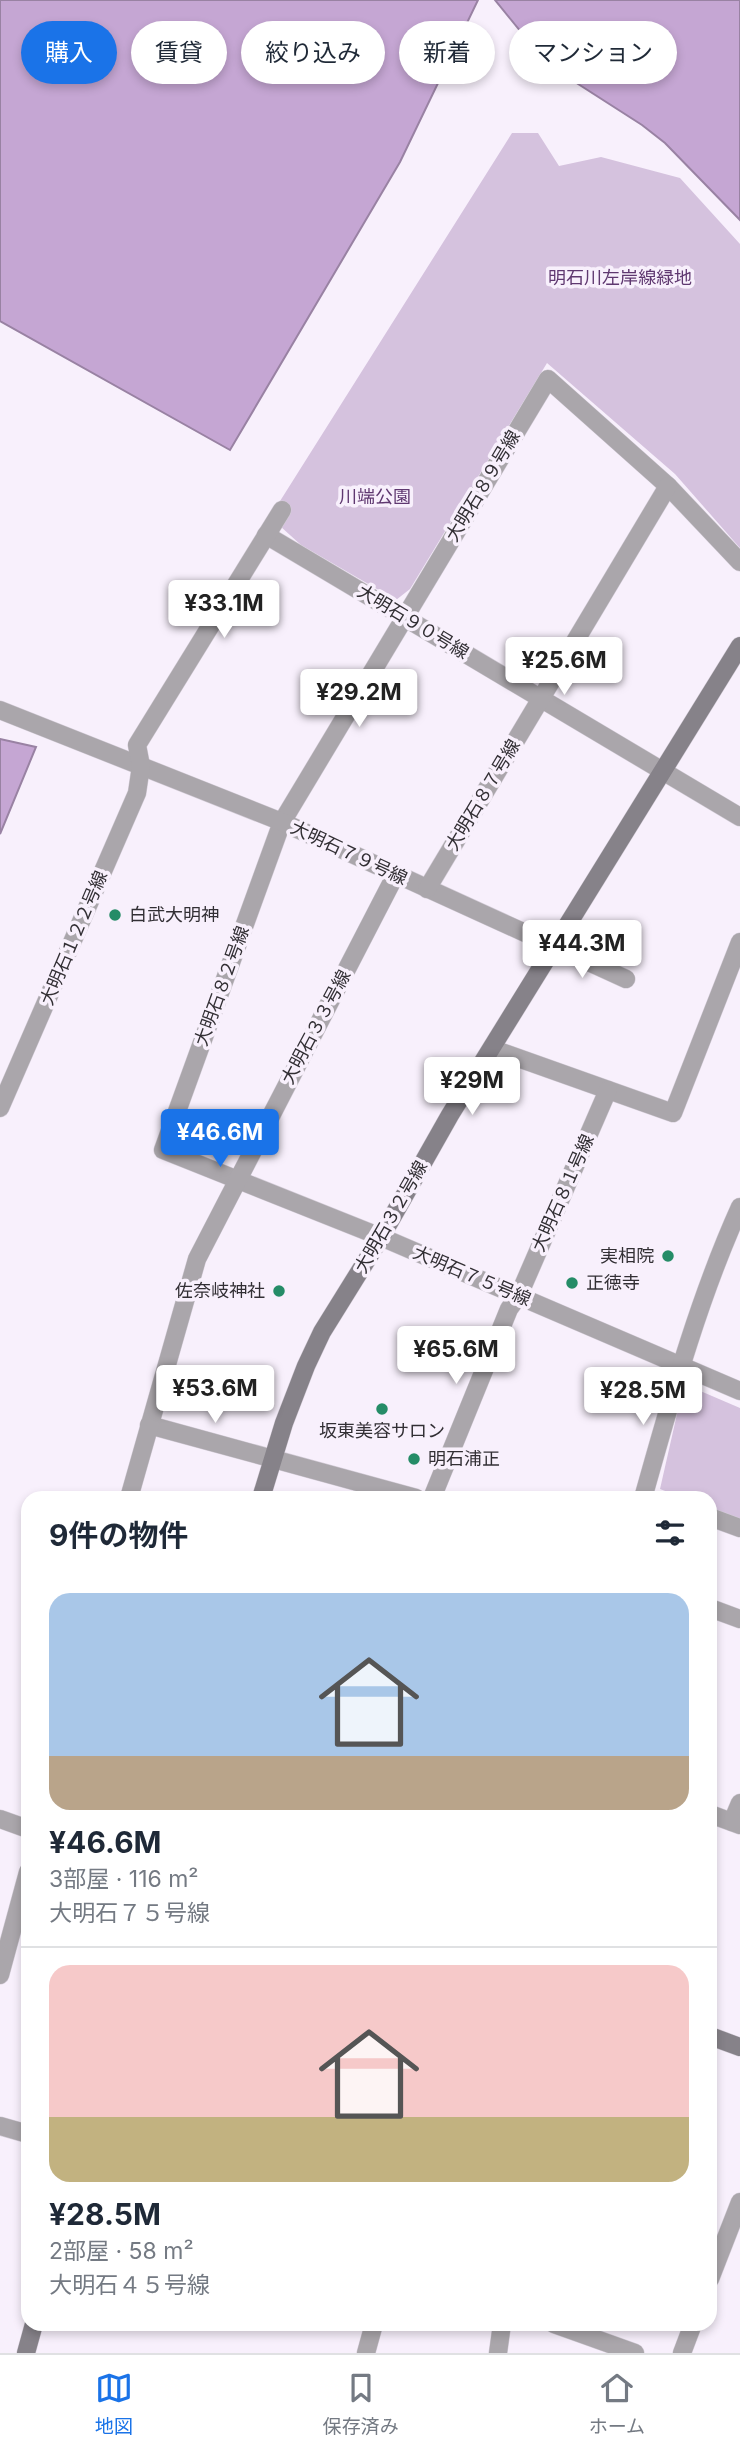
<!DOCTYPE html>
<html lang="ja">
<head>
<meta charset="utf-8">
<style>
  :root { --surface:#fff; --page:#f2f2f3; --text:#1f2937; --muted:#747a83; --line:#e0e1e3; --accent:#1a73e8 }
  body { margin:0; font-family:Inter,"Noto Sans JP",sans-serif; background:var(--page); color:var(--text); height:100vh; display:flex; flex-direction:column; font-size:26px; white-space:nowrap }
  * { box-sizing:border-box; margin:0 }
  p { font-size:23px; color:var(--muted) }
  .icon { flex:none; width:38px; height:38px; fill:none; stroke:currentColor; stroke-width:2; stroke-linecap:round; stroke-linejoin:round }
  .map { position:relative; flex:1; overflow:hidden }
  .drawer { position:absolute; left:21px; top:1491px; width:696px; height:840px; display:flex; flex-direction:column; background:var(--surface); border-radius:21px; box-shadow:0 4px 10px #0003 }
  .drawer>* { flex:none }
  .hud { position:absolute; left:21px; top:21px; width:698px; height:63px; display:flex; gap:14px }
  .price { position:absolute; translate:-50% -60px; padding:0 16px; border-radius:7px; background:#fff; color:#222; font-size:23px; line-height:46px; filter:drop-shadow(0 2px 4px #0008) }
  .price::after { content:''; position:absolute; left:50%; top:42px; width:21px; height:16px; margin-left:-10px; background:inherit; clip-path:polygon(0 0,100% 0,50% 100%) }
  .price.active { background:var(--accent); color:#fff }
  ul { padding:0; list-style:none }
  li { display:grid; align-content:center; gap:14px; height:371px; padding:0 28px }
  li+li { border-top:2px solid var(--line) }
  li span { display:grid; place-items:center; height:217px; border-radius:21px; color:#555 }
  li>.icon { margin-inline-start:auto }
  span .icon { width:126px; height:126px; fill:#fffc; stroke-width:1 }
  li b { font-size:30px }
  h2 { display:flex; justify-content:space-between; align-items:center; height:84px; padding:0 28px; font-size:30px }
  .tag { padding:0 24px; border-radius:32px; background:var(--surface); box-shadow:0 4px 10px #0003; font-size:24px; line-height:63px }
  .tag.active { background:var(--accent); color:#fff }
  .tab-bar { display:flex; justify-content:space-around; align-items:center; height:98px; border-top:2px solid var(--line); background:var(--surface); font-size:19px; color:var(--muted) }
  .tab-bar a { display:grid; justify-items:center; gap:4px }
  .tab-bar .active { color:var(--accent) }
  .map>svg:first-child { display:block }
</style>
</head>
<body>
<div class="map">
<svg width="740" height="2353" viewBox="0 0 740 2353">
  <rect width="100%" height="100%" fill="#f8f0fc"/>
  <g fill="#d5c2de">
    <path d="M512,133h26l21,33 42,-9 79,21 60,66v304l-65,-74 -128,-111 -137,226 -14,11 -95,-55 -31,-28z"/>
    <path d="M691,1387l49,21v111l-29,-11 -1,-10h-27l-23,-9 22,-97z"/>
  </g>
  <g fill="#c5a6d3" stroke="#9982a3" stroke-width="2">
    <path d="M0,0h478l-78,162 -170,288 -230,-129z"/>
    <path d="M495,0h245v220l-75,-77 -23,-18 -95,-61z"/>
    <path d="M0,739l36,8 -36,87z"/>
  </g>
  <g fill="none" stroke-linecap="round" stroke-linejoin="round">
    <defs>
      <g id="street">
        <path d="M266,535l474,282"/>
        <path d="M740,562l-72,-76 -120,-107 -266,443 -119,328 218,87 359,154"/>
        <path d="M0,710l282,112 344,157"/>
        <path d="M427,889l241,-403"/>
        <path d="M493,1049l180,64 67,-171"/>
        <path d="M0,1108l137,-315 4,-27 -4,-21 145,-235"/>
        <path d="M149,1425l267,73"/>
        <path d="M129,1498l68,-239 199,-385"/>
        <path d="M432,1498l77,-189 10,-14 89,-205"/>
        <path d="M643,1498c28,-99 55,-198 97,-291"/>
        <path d="M710,1517l30,11"/>
        <path d="M710,1608l30,11"/>
        <path d="M710,1814l30,11"/>
        <path d="M0,1819l28,10"/>
        <path d="M732,1822l8,-19"/>
        <path d="M0,1975l28,-103"/>
        <path d="M0,2126l28,8"/>
        <path d="M710,2279l30,-77"/>
        <path d="M554,2324l81,29"/>
        <path d="M366,2353l8,-29"/>
        <path d="M498,2353l4,-29"/>
        <path d="M682,2353l11,-29"/>
      </g>
      <g id="secondary">
        <path d="M261,1498l23,-75 22,-57 16,-34 59,-95 69,-122 290,-469"/>
        <path d="M710,2036l30,11"/>
        <path d="M26,2353l8,-29"/>
      </g>
    </defs>
    <use href="#street" stroke="#d4cdd8" stroke-width="19"/>
    <use href="#secondary" stroke="#d4cdd8" stroke-width="19"/>
    <use href="#street" stroke="#aaa6ab" stroke-width="18"/>
    <use href="#secondary" stroke="#868289" stroke-width="18"/>
  </g>
  <g fill="#258c67" stroke="#f8f0fc" stroke-width="2.5">
    <circle cx="115" cy="915" r="7"/>
    <circle cx="668" cy="1256" r="7"/>
    <circle cx="572" cy="1283" r="7"/>
    <circle cx="279" cy="1291" r="7"/>
    <circle cx="382" cy="1409" r="7"/>
    <circle cx="414" cy="1459" r="7"/>
  </g>
  <g text-anchor="middle" stroke-width="7" stroke-linejoin="round" paint-order="stroke">
    <g font-size="18" fill="#5f3870" stroke="#f8f0fc">
      <text x="620" y="284">明石川左岸線緑地</text>
      <text x="375" y="503">川端公園</text>
    </g>
    <g font-size="18" fill="#322f34" stroke="#f8f0fc">
      <text transform="translate(483 486) rotate(-59)" y="6">大明石８９号線</text>
      <text transform="translate(413 622) rotate(31)" y="6">大明石９０号線</text>
      <text transform="translate(483 795) rotate(-59)" y="6">大明石８７号線</text>
      <text transform="translate(349 853) rotate(25)" y="6">大明石７９号線</text>
      <text transform="translate(74 938) rotate(-67)" y="6">大明石１２２号線</text>
      <text transform="translate(222 986) rotate(-70)" y="6">大明石８２号線</text>
      <text transform="translate(316 1027) rotate(-62)" y="6">大明石３３号線</text>
      <text transform="translate(563 1193) rotate(-66)" y="6">大明石８１号線</text>
      <text transform="translate(391 1217) rotate(-60)" y="6">大明石３２号線</text>
      <text transform="translate(472 1276) rotate(23)" y="6">大明石７５号線</text>
    </g>
    <g font-size="18" fill="#322f34" stroke="#f8f0fc" text-anchor="start">
      <text x="129" y="921">白武大明神</text>
      <text x="654" y="1262" text-anchor="end">実相院</text>
      <text x="586" y="1289">正徳寺</text>
      <text x="265" y="1297" text-anchor="end">佐奈岐神社</text>
      <text x="382" y="1437" text-anchor="middle">坂東美容サロン</text>
      <text x="428" y="1465">明石浦正</text>
    </g>
  </g>
</svg>
<b class="price" style="left:224px;top:640px">¥33.1M</b>
<b class="price" style="left:564px;top:697px">¥25.6M</b>
<b class="price" style="left:359px;top:729px">¥29.2M</b>
<b class="price" style="left:582px;top:980px">¥44.3M</b>
<b class="price" style="left:472px;top:1117px">¥29M</b>
<b class="price active" style="left:220px;top:1169px">¥46.6M</b>
<b class="price" style="left:456px;top:1386px">¥65.6M</b>
<b class="price" style="left:215px;top:1425px">¥53.6M</b>
<b class="price" style="left:643px;top:1427px">¥28.5M</b>
<div class="hud">
<a class="tag active">購入</a>
<a class="tag">賃貸</a>
<a class="tag">絞り込み</a>
<a class="tag">新着</a>
<a class="tag">マンション</a>
</div>
<section class="drawer">
<h2>9件の物件<svg class="icon" aria-label="filters" viewBox="0 0 24 24"><path d="M4 7h16M4 17h16"/><circle cx="9" cy="7" r="2"/><circle cx="15" cy="17" r="2"/></svg></h2>
<ul>
<li><span style="background:linear-gradient(#a9c7e8 75%,#b9a48a 0)"><svg class="icon" aria-label="home" viewBox="0 0 24 24"><path d="M3 11l9-7 9 7M6 9v11h12V9"/></svg></span><div><b>¥46.6M</b><p>3部屋 · 116 m²</p><p>大明石７５号線</p></div></li>
<li><span style="background:linear-gradient(#f6c9c9 70%,#c2b280 0)"><svg class="icon" aria-label="home" viewBox="0 0 24 24"><path d="M3 11l9-7 9 7M6 9v11h12V9"/></svg></span><div><b>¥28.5M</b><p>2部屋 · 58 m²</p><p>大明石４５号線</p></div></li>
</ul>
</section>
</div>
<nav class="tab-bar">
<a class="active"><svg class="icon" aria-label="map" viewBox="0 0 24 24"><path d="M3 6l6-2 6 2 6-2v14l-6 2-6-2-6 2zM9 4v14M15 6v14"/></svg>地図</a>
<a><svg class="icon" aria-label="saved" viewBox="0 0 24 24"><path d="M7 4h10v16l-5-4-5 4z"/></svg>保存済み</a>
<a><svg class="icon" aria-label="home" viewBox="0 0 24 24"><path d="M3 11l9-7 9 7M6 9v11h12V9"/></svg>ホーム</a>
</nav>
</body>
</html>
